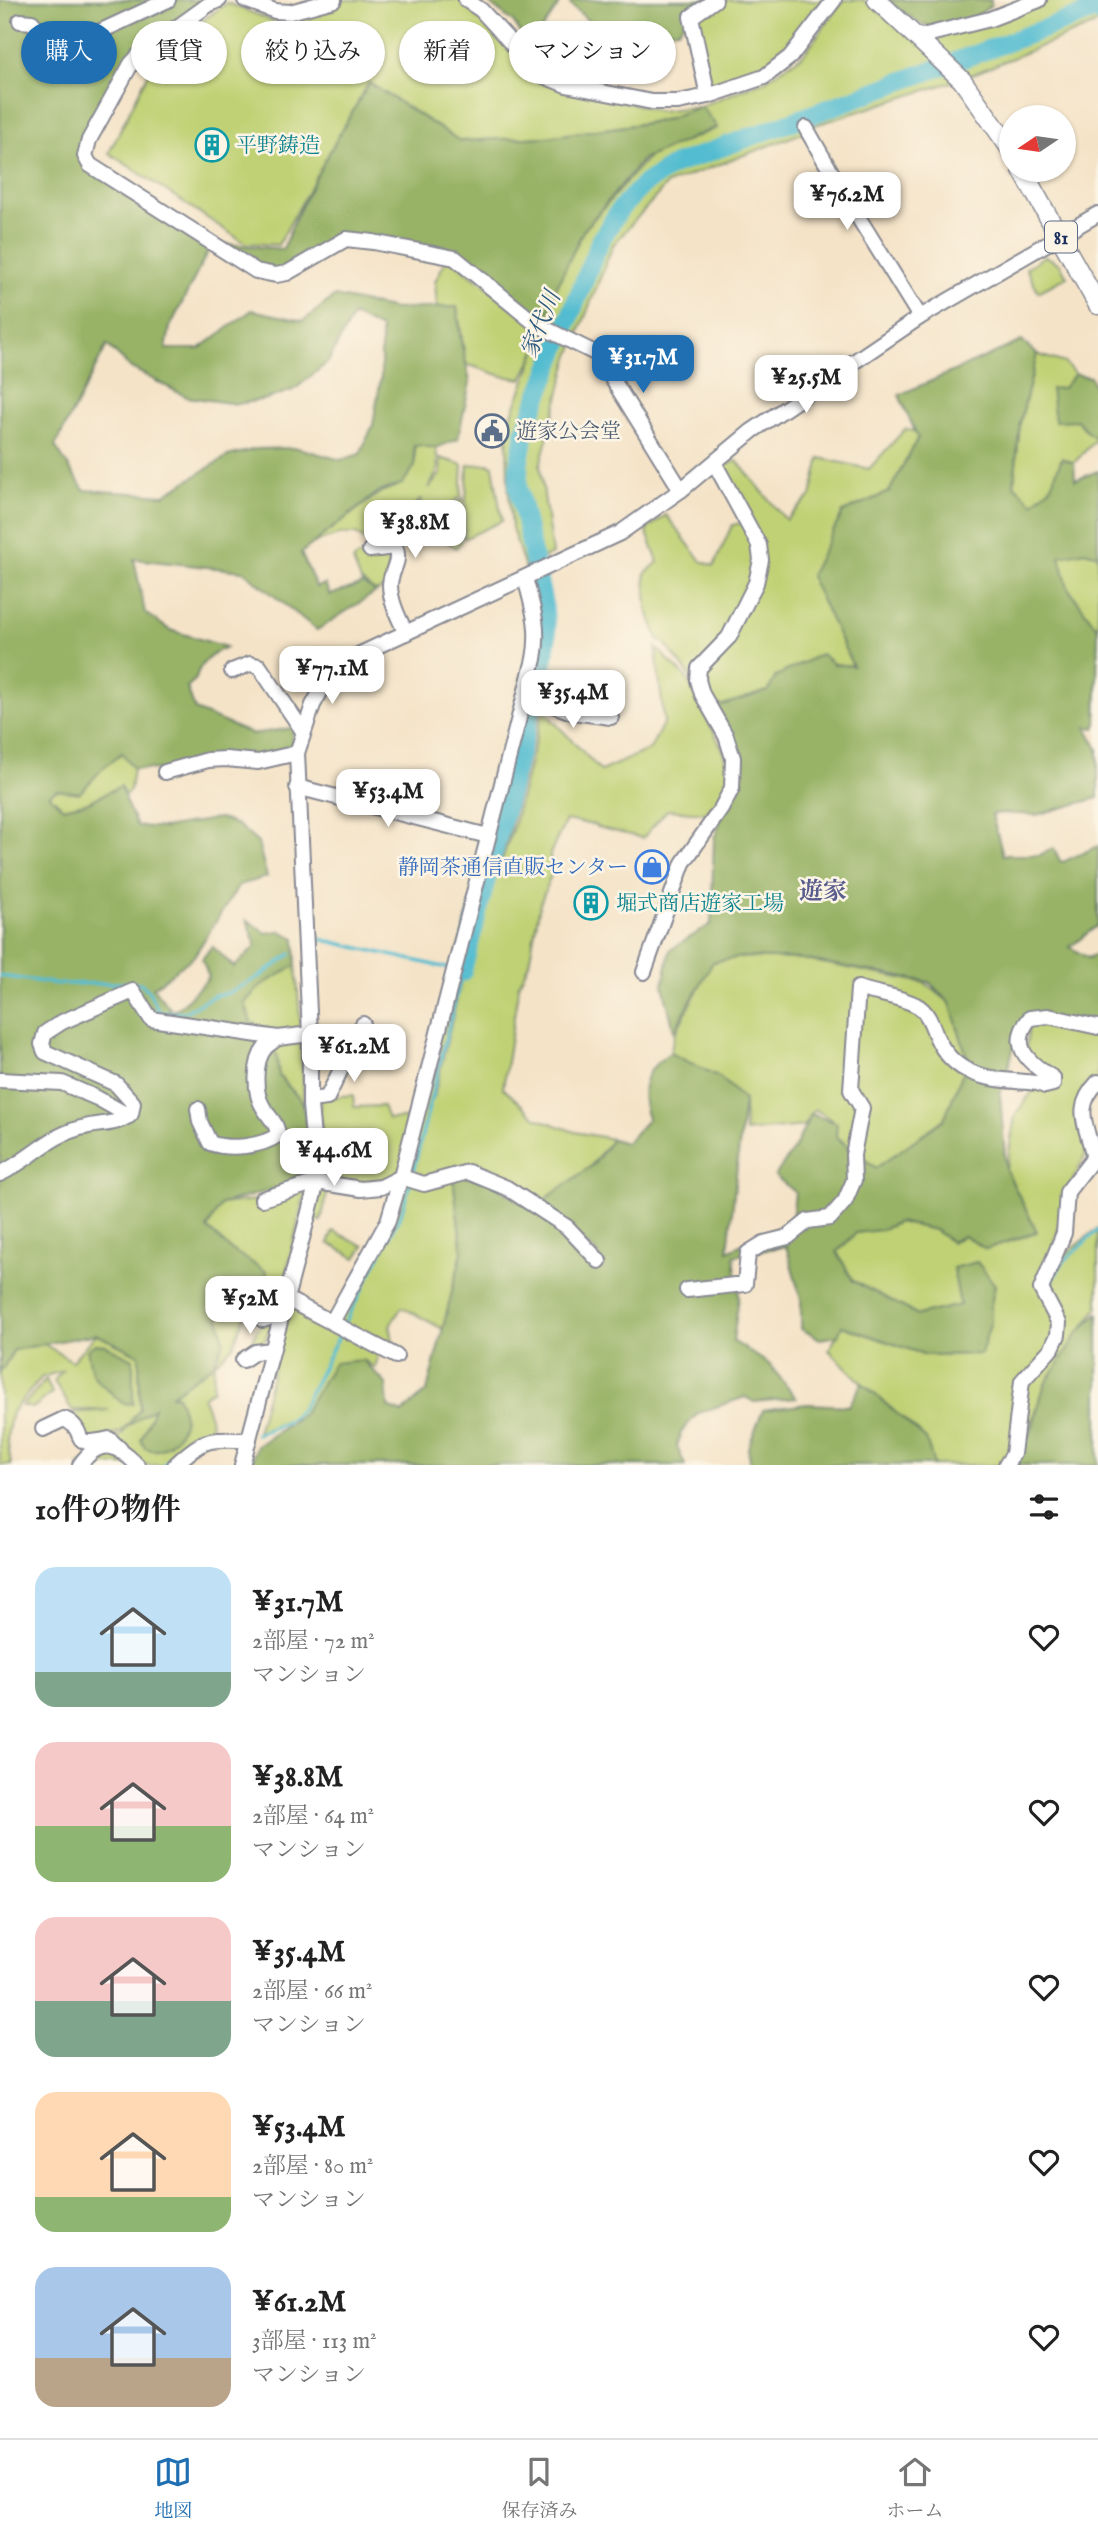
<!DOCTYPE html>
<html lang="ja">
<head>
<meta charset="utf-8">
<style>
  :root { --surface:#fff; --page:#f2f2f2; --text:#222; --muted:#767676; --line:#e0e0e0; --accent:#1f6fb2 }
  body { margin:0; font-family:"IM FELL English","Noto Serif JP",serif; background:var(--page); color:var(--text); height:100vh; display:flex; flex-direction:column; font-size:26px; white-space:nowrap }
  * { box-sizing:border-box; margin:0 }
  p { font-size:23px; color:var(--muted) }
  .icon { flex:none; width:38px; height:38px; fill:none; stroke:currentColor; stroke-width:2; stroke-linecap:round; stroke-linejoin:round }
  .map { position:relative; height:1465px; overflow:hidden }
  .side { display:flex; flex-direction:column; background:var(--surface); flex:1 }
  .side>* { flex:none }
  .guide { position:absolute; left:21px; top:21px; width:700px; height:63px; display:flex; gap:14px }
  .needle { width:46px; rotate:257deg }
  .buttons { position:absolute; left:999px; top:105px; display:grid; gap:14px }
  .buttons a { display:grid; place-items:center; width:77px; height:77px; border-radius:50%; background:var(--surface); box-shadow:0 2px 5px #0004; font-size:35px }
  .price { position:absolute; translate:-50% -60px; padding:0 16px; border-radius:14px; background:#fff; color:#222; font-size:23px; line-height:46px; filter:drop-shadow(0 2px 4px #0008) }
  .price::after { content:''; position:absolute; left:50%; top:42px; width:21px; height:16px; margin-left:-10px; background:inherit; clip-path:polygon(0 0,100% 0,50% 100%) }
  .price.active { background:var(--accent); color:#fff }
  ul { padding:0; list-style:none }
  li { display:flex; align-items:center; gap:21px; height:175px; padding:0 35px }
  li span { display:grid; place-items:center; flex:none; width:196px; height:140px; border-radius:21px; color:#555 }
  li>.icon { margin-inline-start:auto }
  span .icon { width:84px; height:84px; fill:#fffc; stroke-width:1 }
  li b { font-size:30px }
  h2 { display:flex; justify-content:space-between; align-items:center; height:84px; padding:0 35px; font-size:30px }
  .tag { padding:0 24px; border-radius:32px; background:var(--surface); box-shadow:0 2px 5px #0004; font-size:24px; line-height:63px }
  .tag.active { background:var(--accent); color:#fff }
  .tab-bar { display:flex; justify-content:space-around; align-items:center; height:98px; border-top:2px solid var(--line); background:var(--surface); font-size:19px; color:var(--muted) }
  .tab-bar a { display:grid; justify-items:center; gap:4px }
  .tab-bar .active { color:var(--accent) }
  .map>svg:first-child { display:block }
</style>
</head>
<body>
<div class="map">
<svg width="1098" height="1465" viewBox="0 0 1098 1465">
  <rect width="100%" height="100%" fill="#fcf5e5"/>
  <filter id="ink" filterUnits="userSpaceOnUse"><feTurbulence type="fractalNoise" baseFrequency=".0143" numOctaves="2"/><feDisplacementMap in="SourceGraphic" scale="14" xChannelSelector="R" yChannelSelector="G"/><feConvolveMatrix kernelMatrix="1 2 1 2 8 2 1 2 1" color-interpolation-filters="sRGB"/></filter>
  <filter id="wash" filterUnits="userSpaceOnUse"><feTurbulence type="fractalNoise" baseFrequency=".00686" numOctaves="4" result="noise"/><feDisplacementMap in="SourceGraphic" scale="28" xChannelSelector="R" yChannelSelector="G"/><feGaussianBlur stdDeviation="1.57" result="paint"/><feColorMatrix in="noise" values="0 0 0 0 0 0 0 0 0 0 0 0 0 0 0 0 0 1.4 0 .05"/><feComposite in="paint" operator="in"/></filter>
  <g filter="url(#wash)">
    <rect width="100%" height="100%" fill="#f4e3c7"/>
    <g fill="#c0d174" stroke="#6e8069" stroke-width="2" fill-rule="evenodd">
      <path d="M341,0h120l87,80 111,31 42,-5 65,-26 37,-25 41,-55h19l53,40 118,-40h64v23l-137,56 -155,49 -6,6 -133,50 -54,61 -45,116 -28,104 12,89 -27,14 -13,-40 -4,-45 -1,-56 31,-80 -16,32 -20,-3 -36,-12 -9,-57 -20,1 -2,-26 12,-25 98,72 7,-34 25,-57 72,-82 68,-28 -16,-22 -34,13 -34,6 -87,12 -86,4 -91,-58 -91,162 -33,-2 -136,-90 50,-101 68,-49 59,23 -1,-9z"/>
      <path d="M715,0h109l-37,54 -30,25 -43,15 -23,-77z"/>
      <path d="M1045,256l15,8 7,13 -29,15 -12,-24z"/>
      <path d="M1037,354l28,9 10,11 -12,14c9,19 15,40 34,50l-23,25 -12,-4 -12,29 -17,16 -19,-19 6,-62z"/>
      <path d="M905,429l16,4 -32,59 -46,20 10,155 -19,-3 -66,27 -58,18 -12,-41 -7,9 -27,-35 -6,-3 -11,-31 -2,-34 13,-12 -12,-32 20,-15 35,46 13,5 18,-41 14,-3 -29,-54 20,-7 49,59 25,-24 9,-38 49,11z"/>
      <path d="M415,442l21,6 2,22 -9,18 12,-15 -1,-15 23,7 -2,31 -55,46 -8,3 24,-47 -19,19 -13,24 -20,4 -14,-11h-15l-30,10 70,-52 21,-8 13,-18z"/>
      <path d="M488,464l5,2 9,55 -38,18 4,-74z"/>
      <path d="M463,498l-2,44 -5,6 -28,-19z"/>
      <path d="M389,548l-2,39 -11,5 -15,-11 -8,-20 3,-4z"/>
      <path d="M1085,551l13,4v74l-30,-41 -9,-33z"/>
      <path d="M546,582l7,57 -5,40 -47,184 13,-39 29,-114 58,61 49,-22 14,-27 -8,-74 31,30 36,72 9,32 -26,31 -39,-3 -24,28 -47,-11 -1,-2 -29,-5 -16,34 1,21 -11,29 -11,59 -10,21 -16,104 33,30 39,14 37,7 -24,30 -48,34 -83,-34 -3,18 8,65 -19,77 -41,-22 -12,18 6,31 -20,-9 2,9 -3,12 -12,-8 -60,55 -46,18 33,-128 39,18 46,-78 26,-67 -42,7 -36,-8 -3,-79 33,-3 1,12 29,-1 5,13 26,-1 126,-479 -11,-53zM462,977l-28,120 -3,-1 -7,27 33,-137z"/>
      <path d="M122,753l11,15 -3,22 -6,6 -3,-10 -35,17 -24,5 -14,-14 56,-27z"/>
      <path d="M742,957l60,2 123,24 25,20 18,57 -21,59 -71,49 -40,-32v-13l-21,-14 -12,17 -58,6 -1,-32 -74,-47 5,-19 37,-72z"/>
      <path d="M296,965l5,68 -30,1 -2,-5 -18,-5 -6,-22 17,-17z"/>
      <path d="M1030,1018l68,9v55l-16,27 9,35 -24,48 -18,75 49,-39v79l-27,37 -29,50 -26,71h-87l-3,-26 -64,-56 -33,-33 13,-24 84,29 55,-1 14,-69 -34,20 -43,10 -65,-34 -16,-29 19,-19 32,-6 10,-5 37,8 16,12 12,-6 23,13 51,-17 -31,-62 9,-54 23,-33h13l-26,-28z"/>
      <path d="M301,1041l3,63 -25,-28 -6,-31z"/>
      <path d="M306,1188l-25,109 -14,-11v-14l-37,-23 -23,-20 14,-25 36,-4z"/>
      <path d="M320,1188l8,1 -7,32 -9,-2z"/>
      <path d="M333,1231l31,15 -8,12 -28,-15z"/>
      <path d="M262,1291l3,9 -8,11 -13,6 -11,29 -19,18 -1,25 -10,8 7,20 2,17 -39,31h-35l-24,-28 7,-1 7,-11 -7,7 -37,10 -12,-29 37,-3h-37l-18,-29 8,-10 -20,6 -30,35 -5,25 4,28h-11v-92l14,-23 30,-6 28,17 24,-27 43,21 1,54 -4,7 88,-74 -6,-29 32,-5z"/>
      <path d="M274,1319l-11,25 -13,7 6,-20 7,-11z"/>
      <path d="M46,1379l6,14 -19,15 -11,-2z"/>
      <path d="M102,1448l33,17h-55z"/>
    </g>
    <g fill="#98b366" stroke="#5a7162" stroke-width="2" fill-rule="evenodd">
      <path d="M0,0h221l-81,54 -51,86 1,25 123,78 70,6c22,-58 55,-112 86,-166l91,58 86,-4 116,-16 39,-15 16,21 -74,32 -60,72 -25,53 -12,35 -91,-61 -115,-16 -46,28 -38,1 -44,-28 -42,84 -4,22h33l53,-39 51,11 32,-25 60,13 62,-2 4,34 9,41 -12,57 -22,9 -22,-3 1,21 -13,18 -25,9 -76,60 15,34 9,-3 5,11 33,-11 13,8 -59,38 -74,-59 -109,-12 11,54 25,17 56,17c-13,6 -28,17 -30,32l-9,8 8,23 57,24 41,-6 -2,26 -129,16 -29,-2 -11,-15 -18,14 -24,26 -24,-3 -7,5 14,13 23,-5 35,-17 5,17 11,23 28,2 54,-10 19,7 20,18 9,34 -28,8 -45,71 -41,32 19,23 9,-5 28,-29 -7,-18 10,-13 22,21 22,-21 -9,-26 19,13 14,-2 15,7 1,27 -34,20 -17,17 6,21 17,6 9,29 2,18 25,28 5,53 -1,23 -87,24 -14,24 23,21 37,23 -5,19 -11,17 -33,5 6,29 -10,22 -44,32 7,-1c3,7 7,15 7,23 -2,18 -21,39 -39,30l-4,-8 13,-32 -29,20 15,-19 -1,-54 -43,-21 -82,16 -14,23zM353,315l28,14v48l-8,48 -13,29 -19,6 -43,-12 -42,1 -28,7 -64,39 -80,-5 -29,-44 52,-101 24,23 56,29 50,7 30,-5 28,-10 33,-27z"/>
      <path d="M485,0h77l-32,47 -17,-25z"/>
      <path d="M572,0h140l-22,16 -12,14 -73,6 -35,-32z"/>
      <path d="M887,0h104v5c-19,17 -41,28 -66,20 -13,-4 -27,-18 -38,-25z"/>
      <path d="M1022,341l15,13 -17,69 -6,62 19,18 17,-15 12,-30 12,5 1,17 23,-9v84l-13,-4 -25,5 8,32 30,41 -2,99 -10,-1 12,22v49l-62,17 -37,-2 -7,2 11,40h37l14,-7 6,13 3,1 35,-16v79l-28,22 18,11 10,-5v73l-76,-6 -22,74 6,76 31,62 -51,17 -22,-13 -13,6 -16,-12 -37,-8 -17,8 -25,3 -19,19 16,29 65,34 42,-10 -7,-37 24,-6 18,23 -4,19v17l-10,33 -55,1 -84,-29 -4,10 -18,3 -19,-10v-30l-15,-53 -52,10 5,40 -6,45 36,23 27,34 -42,4 -9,-5 -47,16 -17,19 -4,15 8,18h-435l7,-19 46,-32 31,-51 29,-3 23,24 2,23 14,6 25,-22 35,-139 -9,-76 26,-1 98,64 28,28 -6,-12 -59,-52 54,-39 18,-25 14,4 22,-24c-10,-30 -5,-49 22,-66l50,24 24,23 -16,151 64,-30 3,-29 -20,-16 20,-29 16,-33 26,9 -1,14 40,31 68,-49 24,-59 -18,-57 -21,-21 -127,-23 -60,-2 -29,5 -39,69 -11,-46 7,-35 41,-26 3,-85 18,-51 1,-29 -23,-50 58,-18 8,-15 45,-22 13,10 19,2 -43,-90 33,-64 46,-20 29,-54 -19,-43z"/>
      <path d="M1075,374l15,3 8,16 -1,45 -9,-5 -11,-13 -22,1 -4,-32 12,-1z"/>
      <path d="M1098,1313v152h-85l18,-33 13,-46 34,-53z"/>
      <path d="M95,1344l10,1 28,14v45l-11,-1 -25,-23 -5,-7 -5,-23z"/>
      <path d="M862,1383l64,56 8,26h-183l-3,-17 15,-38 44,-6 42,2z"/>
    </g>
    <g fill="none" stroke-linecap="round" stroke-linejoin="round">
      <g stroke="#53bcd0" stroke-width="3.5">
        <path d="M1094,10l4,11"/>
        <path d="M315,938l137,31"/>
        <path d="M0,976l59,8 81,-1 8,7 12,23 25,-1 30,-17 13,-2 31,-16 32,-23"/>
        <path d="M412,1176l50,-204 -3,-1"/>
        <path d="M1050,1285l12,-22 36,-33"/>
        <path d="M344,1325l57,-111 9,-31"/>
        <path d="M256,1434l29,-11 16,-13 40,-78"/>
        <path d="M163,1465l35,-29 8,1"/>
      </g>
      <path stroke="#53bcd0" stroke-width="19" d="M462,972l81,-308 4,-27 -3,-30 -26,-121 1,-23 6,-33 75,-189 20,-32 24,-25 30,-19 424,-156"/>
    </g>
  </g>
  <g filter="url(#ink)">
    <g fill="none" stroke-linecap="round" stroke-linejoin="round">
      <defs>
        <g id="minor">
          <path d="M219,0l-11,5 -68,49 -9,10 -42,76 -4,16 5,9 166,106 20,4 11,-2 59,-34 27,3 82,16 81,66 61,30 84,136"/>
          <path d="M245,0l30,11 15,1 44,-12"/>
          <path d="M466,0l15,10 52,57 13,10 20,8 86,17h26l30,-6 56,-19 26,-20 44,-57"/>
          <path d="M20,21l12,1 26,29 110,-51"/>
          <path d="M918,37l72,-18 49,-19"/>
          <path d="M708,96l-17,-79 24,-17"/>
          <path d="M806,128l36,63 78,126"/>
          <path d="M370,550l25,-3c7,14 -5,24 -5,38 0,16 9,34 16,48"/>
          <path d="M232,671l18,-7 9,2 44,65"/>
          <path d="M545,702l27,10 39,5"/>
          <path d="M165,772l43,-12 18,-1 32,3 39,-9"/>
          <path d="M297,787l191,49"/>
          <path d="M644,972l39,-109 38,-54 11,-21 1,-30 -7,-22 -24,-42 -4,-14 1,-12 30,-31 27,-54 5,-23 -2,-15 -44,-81"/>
          <path d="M0,1080l62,3 35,15 32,18"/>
          <path d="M310,1100l17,-2 36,-74"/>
          <path d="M198,1109l2,13 10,21c19,7 51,4 68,-8 -1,-13 -9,-17 -15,-28 -9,-14 -9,-46 2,-59 3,-4 9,-7 13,-10"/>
          <path d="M0,1174c31,-15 50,-40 85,-47 16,-4 33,-2 46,-13l2,-11 -17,-19 -71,-32 -3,-8 3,-11 17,-11 71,-31 18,28 127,19 32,-4"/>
          <path d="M262,1199l55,-17 44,7 20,-2 20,-10 23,7 44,-12 39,16 60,39 32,34"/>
          <path d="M687,1290l58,-6 3,-31 16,-10 24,-6 20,-16 22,-3 15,-17 9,-21 -1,-25 9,-47 -11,-18 7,-102c18,6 41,8 58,17 11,5 16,20 20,31 20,45 59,43 102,47l7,3 8,-2v-6c-25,-15 -45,-33 -23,-60l18,-2 50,11"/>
          <path d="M285,1298l111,58"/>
          <path d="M263,1320l18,-6"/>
          <path d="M332,1322l56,-101 13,-44 133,-518c6,-31 -1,-51 -9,-81"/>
          <path d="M243,1360l12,-8 17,-2"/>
          <path d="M43,1429l21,-10c27,12 1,30 45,20l11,10"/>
          <path d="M80,1465c19,-27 36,-22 57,0"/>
          <path d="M175,1465c31,-29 33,-25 74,-25"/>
          <path d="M242,1465l75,-283 -7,-77v-71l-13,-281 16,-48 11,-20 13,-16 19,-13 264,-123 61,-43 71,-59 168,-114 178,-103"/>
          <path d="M1006,1465l7,-11 9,-73 30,-33 6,-13 1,-12 -18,-34 23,-56 3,-41 25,-32 1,-6c-7,-31 -20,-46 5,-72"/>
        </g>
        <g id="major">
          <path d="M877,0l85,80 50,71"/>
          <path d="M1022,170l76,135"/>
        </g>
      </defs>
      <use href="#minor" stroke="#888992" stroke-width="18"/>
      <use href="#major" stroke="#888992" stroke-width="21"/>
      <use href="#minor" stroke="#fff" stroke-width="14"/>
      <use href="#major" stroke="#fff" stroke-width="18"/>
    </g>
  </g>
  <defs>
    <symbol id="building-ring" viewBox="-11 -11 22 22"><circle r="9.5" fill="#fcf5e5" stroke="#0f9aa8" stroke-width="1.5"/><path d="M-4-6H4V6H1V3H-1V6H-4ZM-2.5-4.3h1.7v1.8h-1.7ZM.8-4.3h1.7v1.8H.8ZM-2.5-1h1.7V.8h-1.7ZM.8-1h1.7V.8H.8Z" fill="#0f9aa8"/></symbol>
    <symbol id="civic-ring" viewBox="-11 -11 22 22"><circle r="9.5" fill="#fcf5e5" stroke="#5c6f8a" stroke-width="1.5"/><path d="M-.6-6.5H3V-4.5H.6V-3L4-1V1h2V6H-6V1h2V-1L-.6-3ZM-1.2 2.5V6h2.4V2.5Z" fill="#5c6f8a"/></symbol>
    <symbol id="shop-ring" viewBox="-11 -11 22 22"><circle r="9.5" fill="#fcf5e5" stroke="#3f7fe0" stroke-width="1.5"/><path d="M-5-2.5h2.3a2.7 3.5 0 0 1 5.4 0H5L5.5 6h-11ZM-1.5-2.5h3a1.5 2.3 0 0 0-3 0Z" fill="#3f7fe0"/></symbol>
  </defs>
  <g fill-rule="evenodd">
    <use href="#building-ring" x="193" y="126" width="38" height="38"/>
    <use href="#civic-ring" x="473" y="412" width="38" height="38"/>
    <use href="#shop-ring" x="633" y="848" width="38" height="38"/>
    <use href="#building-ring" x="572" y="884" width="38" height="38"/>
  </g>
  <g text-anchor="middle" stroke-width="5" stroke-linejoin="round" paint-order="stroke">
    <rect fill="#fcf5e5" stroke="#5e6a86" stroke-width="2" x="1045" y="221.5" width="32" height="31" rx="5"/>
    <g font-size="19" font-weight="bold" fill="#1b2f5e">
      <text x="1061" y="244">81</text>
    </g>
    <g font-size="21" fill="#0d838f" stroke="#fcf5e5" text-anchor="start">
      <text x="236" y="152">平野鋳造</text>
      <text x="616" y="910">堀式商店遊家工場</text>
    </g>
    <g font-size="21" fill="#4e5e75" stroke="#fcf5e5" text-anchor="start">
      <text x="516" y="438">遊家公会堂</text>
    </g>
    <g font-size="21" fill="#366cbe" stroke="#fcf5e5" text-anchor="end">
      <text x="628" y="874">静岡茶通信直販センター</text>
    </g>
    <g font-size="23" font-style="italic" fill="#2c5980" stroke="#fcf5e5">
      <text transform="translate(540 324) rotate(-68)" y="8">家代川</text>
    </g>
    <g font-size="24" font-weight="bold" fill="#585d8d" stroke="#fcf5e5">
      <text x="823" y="899">遊家</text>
    </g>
  </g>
</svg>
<div class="buttons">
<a><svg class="needle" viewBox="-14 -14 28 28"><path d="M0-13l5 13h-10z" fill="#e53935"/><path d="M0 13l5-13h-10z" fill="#767676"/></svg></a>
</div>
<b class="price" style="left:847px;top:232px">¥76.2M</b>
<b class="price active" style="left:643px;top:395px">¥31.7M</b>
<b class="price" style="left:806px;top:415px">¥25.5M</b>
<b class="price" style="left:415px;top:560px">¥38.8M</b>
<b class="price" style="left:332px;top:706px">¥77.1M</b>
<b class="price" style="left:573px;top:730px">¥35.4M</b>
<b class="price" style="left:388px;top:829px">¥53.4M</b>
<b class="price" style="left:354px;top:1084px">¥61.2M</b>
<b class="price" style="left:334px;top:1188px">¥44.6M</b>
<b class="price" style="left:250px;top:1336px">¥52M</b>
<div class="guide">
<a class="tag active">購入</a>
<a class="tag">賃貸</a>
<a class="tag">絞り込み</a>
<a class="tag">新着</a>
<a class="tag">マンション</a>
</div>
</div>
<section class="side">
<h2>10件の物件<svg class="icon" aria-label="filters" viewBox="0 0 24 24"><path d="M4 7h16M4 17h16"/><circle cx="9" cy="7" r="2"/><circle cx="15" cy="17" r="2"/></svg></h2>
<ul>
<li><span style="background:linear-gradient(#bfe0f5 75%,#7fa58c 0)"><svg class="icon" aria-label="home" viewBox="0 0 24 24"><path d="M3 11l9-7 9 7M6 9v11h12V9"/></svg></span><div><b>¥31.7M</b><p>2部屋 · 72 m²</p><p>マンション</p></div><svg class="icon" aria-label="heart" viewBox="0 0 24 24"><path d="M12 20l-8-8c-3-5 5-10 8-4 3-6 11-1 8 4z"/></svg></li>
<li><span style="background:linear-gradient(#f6c9c9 60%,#8fb573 0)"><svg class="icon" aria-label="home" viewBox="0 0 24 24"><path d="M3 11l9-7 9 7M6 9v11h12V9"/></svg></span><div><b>¥38.8M</b><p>2部屋 · 64 m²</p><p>マンション</p></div><svg class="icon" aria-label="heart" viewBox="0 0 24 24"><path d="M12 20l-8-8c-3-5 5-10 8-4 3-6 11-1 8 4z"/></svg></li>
<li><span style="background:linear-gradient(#f6c9c9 60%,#7fa58c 0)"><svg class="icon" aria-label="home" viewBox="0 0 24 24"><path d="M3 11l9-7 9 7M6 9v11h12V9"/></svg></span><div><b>¥35.4M</b><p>2部屋 · 66 m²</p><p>マンション</p></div><svg class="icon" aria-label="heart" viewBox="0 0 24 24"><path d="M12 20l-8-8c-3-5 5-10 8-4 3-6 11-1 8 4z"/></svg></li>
<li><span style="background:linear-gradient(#ffd9b3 75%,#8fb573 0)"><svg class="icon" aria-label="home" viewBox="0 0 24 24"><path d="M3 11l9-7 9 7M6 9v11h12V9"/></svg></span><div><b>¥53.4M</b><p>2部屋 · 80 m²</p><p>マンション</p></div><svg class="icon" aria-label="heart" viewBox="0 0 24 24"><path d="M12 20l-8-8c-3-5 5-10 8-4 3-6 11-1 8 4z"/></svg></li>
<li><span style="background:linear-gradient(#a9c7e8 65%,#b9a48a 0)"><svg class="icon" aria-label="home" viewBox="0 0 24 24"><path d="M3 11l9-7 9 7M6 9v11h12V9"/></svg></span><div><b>¥61.2M</b><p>3部屋 · 113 m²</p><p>マンション</p></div><svg class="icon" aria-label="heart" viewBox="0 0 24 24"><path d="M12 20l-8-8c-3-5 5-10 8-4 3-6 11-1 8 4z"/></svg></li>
</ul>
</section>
<nav class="tab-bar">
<a class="active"><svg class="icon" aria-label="map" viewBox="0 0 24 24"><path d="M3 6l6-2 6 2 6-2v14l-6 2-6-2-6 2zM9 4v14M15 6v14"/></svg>地図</a>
<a><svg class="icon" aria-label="saved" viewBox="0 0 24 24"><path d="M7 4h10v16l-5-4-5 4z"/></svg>保存済み</a>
<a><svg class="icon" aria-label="home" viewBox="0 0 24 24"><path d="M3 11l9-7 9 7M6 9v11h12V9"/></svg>ホーム</a>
</nav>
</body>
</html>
